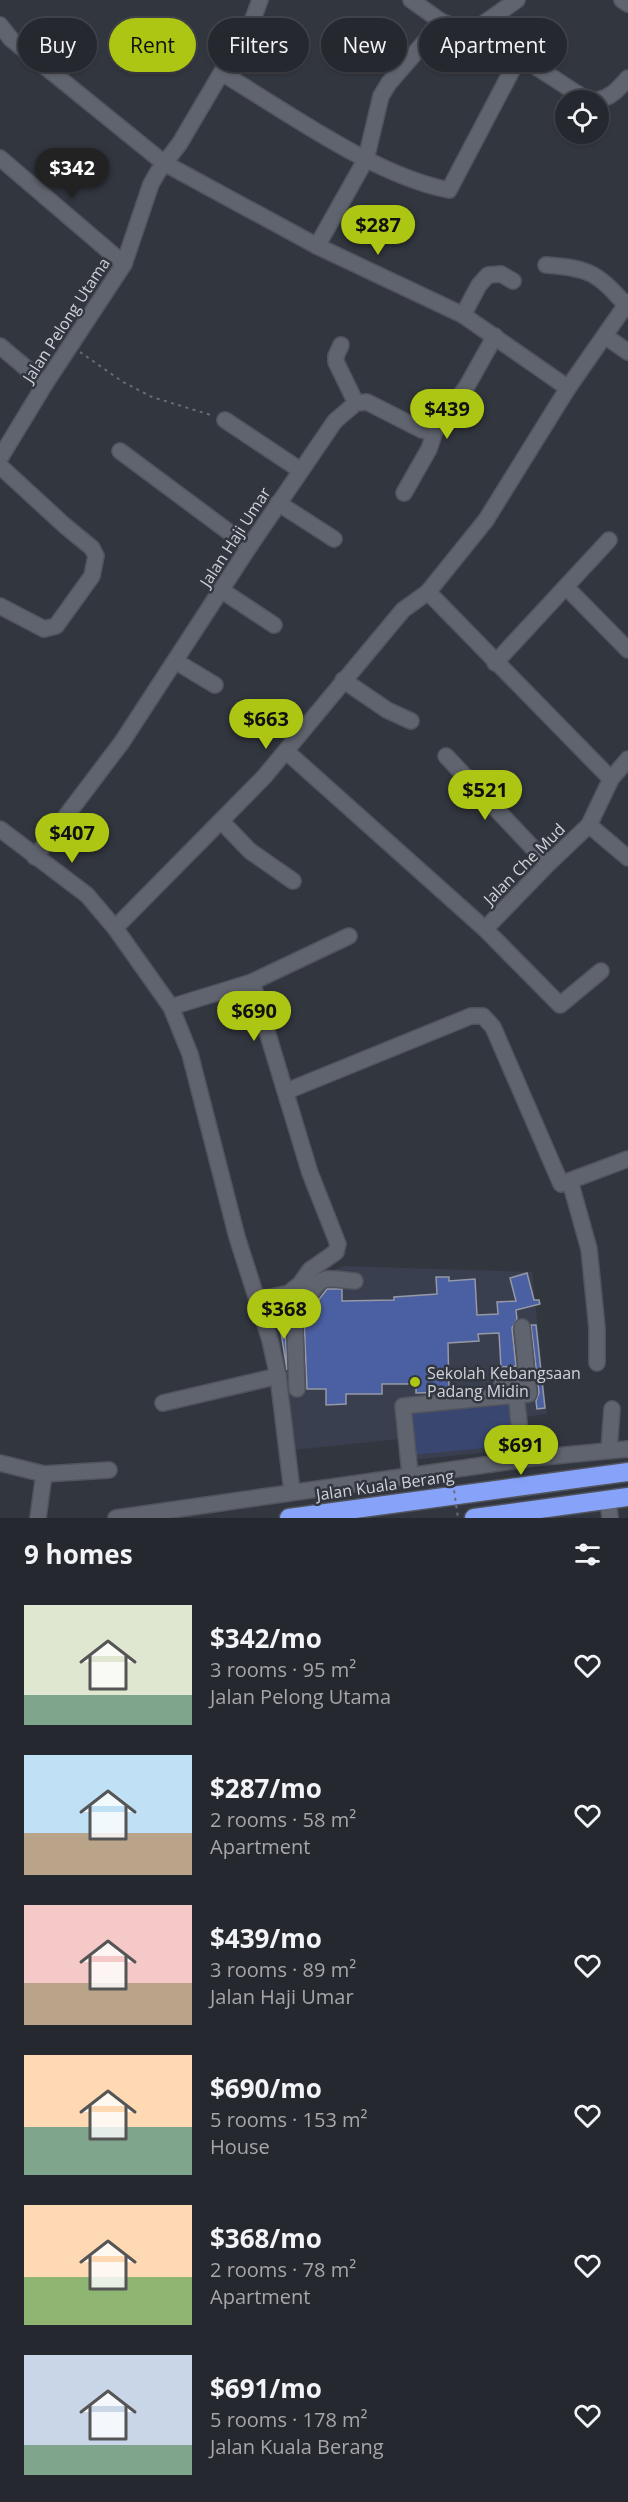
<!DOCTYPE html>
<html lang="en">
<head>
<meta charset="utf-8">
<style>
  :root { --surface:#26282f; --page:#32343b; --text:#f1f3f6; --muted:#a4a6aa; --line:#42444b; --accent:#acc613 }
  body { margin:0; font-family:"Open Sans",sans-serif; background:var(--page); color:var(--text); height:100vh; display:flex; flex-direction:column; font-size:22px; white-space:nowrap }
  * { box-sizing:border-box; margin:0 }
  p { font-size:20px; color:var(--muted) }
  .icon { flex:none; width:33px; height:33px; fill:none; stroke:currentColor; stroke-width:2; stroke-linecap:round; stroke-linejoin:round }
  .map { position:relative; height:1518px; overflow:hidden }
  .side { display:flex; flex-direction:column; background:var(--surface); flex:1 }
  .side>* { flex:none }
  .guide { position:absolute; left:18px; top:18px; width:592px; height:54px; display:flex; gap:12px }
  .tools { position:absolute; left:555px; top:90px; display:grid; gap:12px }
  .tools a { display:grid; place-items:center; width:54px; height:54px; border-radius:50%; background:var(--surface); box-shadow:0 2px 4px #0004,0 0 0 2px var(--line); font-size:30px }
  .price { position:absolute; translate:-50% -51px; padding:0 14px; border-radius:21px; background:var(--accent); color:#111; font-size:20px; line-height:39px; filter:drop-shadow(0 2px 3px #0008) }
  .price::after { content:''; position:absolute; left:50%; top:36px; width:18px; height:14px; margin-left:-9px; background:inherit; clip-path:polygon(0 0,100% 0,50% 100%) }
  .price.on { background:#222; color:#fff }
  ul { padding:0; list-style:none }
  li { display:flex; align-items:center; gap:18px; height:150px; padding:0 24px }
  li span { display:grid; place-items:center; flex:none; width:168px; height:120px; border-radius:0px; color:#555 }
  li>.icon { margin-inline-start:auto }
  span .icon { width:72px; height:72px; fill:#fffc; stroke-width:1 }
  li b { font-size:26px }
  h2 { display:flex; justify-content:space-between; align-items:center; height:72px; padding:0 24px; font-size:26px }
  .tag { padding:0 21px; border-radius:27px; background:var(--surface); box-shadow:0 2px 4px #0004,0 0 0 2px var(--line); font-size:21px; line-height:54px }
  .tag.on { background:var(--accent); color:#111 }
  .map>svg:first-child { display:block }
</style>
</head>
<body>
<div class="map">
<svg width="628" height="1518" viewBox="0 0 628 1518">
  <rect width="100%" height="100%" fill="#32363f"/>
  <path fill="#393f4e" d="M344,1266l188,6 15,142 -24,3 3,31 -124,13 -3,-22 -106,11 -11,-100 -15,-46 38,-7 11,-20z"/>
  <path fill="#394770" d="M510,1401l4,44 -102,10 -5,-43z"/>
  <g fill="#4b60a3" stroke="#9599a5" stroke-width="1.5">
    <path d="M527,1273l7,27h5l1,4 -24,6 1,9 -5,9 4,38 -15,1 -2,-34 -21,1 1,7 -31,2 1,49 -33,1v-9h-34v10h-36v10l-20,1v-16h-19l-3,-72h9v-10l14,-18h15v12l52,-1v-3l43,-3 -1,-17h13v4l26,-2 2,36 21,-1 -1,-12 19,-1 -6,-23z"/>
    <path d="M285,1325l2,45 -7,-44z"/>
    <path d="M531,1325h5l9,83 -8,1 -1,-8 3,-8z"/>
  </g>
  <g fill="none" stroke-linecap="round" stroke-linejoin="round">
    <defs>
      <g id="minor">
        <path d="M411,0l31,22 62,24 80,52 7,2"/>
        <path d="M622,0l6,4"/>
        <path d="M0,25l11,14 153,124 153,83 146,69 105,73"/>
        <path d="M470,33l47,-33"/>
        <path d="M222,73c65,39 153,103 227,117l71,-135"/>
        <path d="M598,100c14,-3 21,-12 30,-22"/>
        <path d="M0,158l124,106"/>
        <path d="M317,246l49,-87 15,-63 8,-13 53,-61"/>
        <path d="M546,265c44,3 51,8 80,40"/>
        <path d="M463,315l16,-30 9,-10 13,-1 12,7"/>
        <path d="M605,336l23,16"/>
        <path d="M341,345l-5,11v6l20,41"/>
        <path d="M0,346l45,38"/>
        <path d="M225,420l75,50"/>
        <path d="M120,451l129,96"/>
        <path d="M0,458l45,-74 79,-120 27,-80 7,-12 22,-29 73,-124 7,-19"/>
        <path d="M0,466l64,59 28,23 4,8 -4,20 -36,50 -12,3 -44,-23"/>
        <path d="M404,493l25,-44 7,-21"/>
        <path d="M278,503l56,36"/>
        <path d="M566,587l62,63"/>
        <path d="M221,590l53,35"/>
        <path d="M428,592l183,187"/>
        <path d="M175,661l40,24"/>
        <path d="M495,663l114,-123"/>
        <path d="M343,680l44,30 24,11"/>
        <path d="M287,752l198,177 75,76 41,-34"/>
        <path d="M446,756l102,108"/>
        <path d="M222,822l28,29 43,30"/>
        <path d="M589,825l39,33"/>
        <path d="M0,829l87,66 28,33 56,79 19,47 47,183 33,103 8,36 14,115"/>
        <path d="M35,857l87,-115 127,-195 86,-126 21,-18 11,-1 55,28 7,1 7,-3 31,-42 28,-50"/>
        <path d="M115,928l149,-151 139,-167 25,-18 58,-72 82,-132 60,-86"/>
        <path d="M485,929l63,-65 41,-39 22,-46 17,-20"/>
        <path d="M252,982l58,191 28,71 -2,8 -26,18 -10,14 -11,9 -31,7"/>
        <path d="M171,1007l81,-25 97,-46"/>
        <path d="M287,1091l184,-75h12l10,11 68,157 67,-25"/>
        <path d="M570,1181l19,68 8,79v35"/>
        <path d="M294,1305l3,84"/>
        <path d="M261,1311l43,-8c20,-30 16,-25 51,-22"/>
        <path d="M502,1382l26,-3"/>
        <path d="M516,1395l7,64"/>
        <path d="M163,1403l115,-27"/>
        <path d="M609,1450l3,-41"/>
        <path d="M0,1463l44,11 65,-4"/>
        <path d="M410,1474l-7,-68 126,-12 -7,-67"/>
        <path d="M608,1500l2,18"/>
        <path d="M38,1518l6,-44"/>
        <path d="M116,1518l417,-60 95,-9"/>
      </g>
      <g id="highway">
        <path d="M289,1518l339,-46"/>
        <path d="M474,1518l154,-21"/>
      </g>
    </defs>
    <use href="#minor" stroke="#51545c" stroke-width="18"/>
    <use href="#highway" stroke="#51545c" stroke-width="21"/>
    <path stroke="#696c74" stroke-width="2" stroke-dasharray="3 4.5" stroke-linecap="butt" d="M80,352l43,30 29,15 62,19"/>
    <use href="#minor" stroke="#60646e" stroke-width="15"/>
    <use href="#highway" stroke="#87a3f9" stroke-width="18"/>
    <path stroke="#696c74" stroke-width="2" stroke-dasharray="3 4.5" stroke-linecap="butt" d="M453,1483l5,35"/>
  </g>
  <circle fill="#acc613" stroke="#32363f" stroke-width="2" cx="415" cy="1382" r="6"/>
  <g text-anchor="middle" stroke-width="5" stroke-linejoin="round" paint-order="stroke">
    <g font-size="16" fill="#d1d3d9" stroke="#32363f">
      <text transform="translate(66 320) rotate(-57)" y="6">Jalan Pelong Utama</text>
      <text transform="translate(235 537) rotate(-57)" y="6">Jalan Haji Umar</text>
      <text transform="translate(524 864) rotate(-45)" y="6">Jalan Che Mud</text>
      <text transform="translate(385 1485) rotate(-8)" y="6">Jalan Kuala Berang</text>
    </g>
    <g font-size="16" fill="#d1d3d9" stroke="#32363f" text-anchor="start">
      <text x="427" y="1379">Sekolah Kebangsaan<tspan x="427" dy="18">Padang Midin</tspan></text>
    </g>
  </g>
</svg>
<div class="tools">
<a><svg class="icon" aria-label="locate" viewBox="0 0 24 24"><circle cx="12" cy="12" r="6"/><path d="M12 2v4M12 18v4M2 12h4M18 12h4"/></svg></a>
</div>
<b class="price on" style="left:72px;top:199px">$342</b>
<b class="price" style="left:378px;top:256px">$287</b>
<b class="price" style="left:447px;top:440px">$439</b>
<b class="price" style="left:266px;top:750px">$663</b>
<b class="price" style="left:485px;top:821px">$521</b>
<b class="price" style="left:72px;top:864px">$407</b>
<b class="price" style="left:254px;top:1042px">$690</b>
<b class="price" style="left:284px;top:1340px">$368</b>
<b class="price" style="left:521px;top:1476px">$691</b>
<div class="guide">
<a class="tag">Buy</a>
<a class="tag on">Rent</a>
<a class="tag">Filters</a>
<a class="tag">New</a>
<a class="tag">Apartment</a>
</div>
</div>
<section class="side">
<h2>9 homes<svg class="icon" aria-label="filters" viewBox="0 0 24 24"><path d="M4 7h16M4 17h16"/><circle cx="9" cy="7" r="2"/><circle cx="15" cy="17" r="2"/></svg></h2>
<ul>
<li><span style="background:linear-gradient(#dfe7d0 75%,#7fa58c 0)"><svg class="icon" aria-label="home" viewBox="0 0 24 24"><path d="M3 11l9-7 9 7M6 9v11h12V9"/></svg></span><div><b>$342/mo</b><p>3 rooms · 95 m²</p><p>Jalan Pelong Utama</p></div><svg class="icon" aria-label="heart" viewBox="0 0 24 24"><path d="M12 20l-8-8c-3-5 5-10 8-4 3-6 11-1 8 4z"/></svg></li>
<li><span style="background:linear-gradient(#bfe0f5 65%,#b9a48a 0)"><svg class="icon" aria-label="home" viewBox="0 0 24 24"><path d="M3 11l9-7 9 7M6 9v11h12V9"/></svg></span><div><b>$287/mo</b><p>2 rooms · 58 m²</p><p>Apartment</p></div><svg class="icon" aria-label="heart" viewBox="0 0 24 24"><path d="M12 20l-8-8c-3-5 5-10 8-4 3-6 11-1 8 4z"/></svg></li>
<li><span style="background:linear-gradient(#f6c9c9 65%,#b9a48a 0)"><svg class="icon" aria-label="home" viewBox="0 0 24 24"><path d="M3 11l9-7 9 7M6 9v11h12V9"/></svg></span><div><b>$439/mo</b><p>3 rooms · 89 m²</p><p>Jalan Haji Umar</p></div><svg class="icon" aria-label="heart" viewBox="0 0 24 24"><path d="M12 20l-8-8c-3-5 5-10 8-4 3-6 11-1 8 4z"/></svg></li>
<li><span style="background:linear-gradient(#ffd9b3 60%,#7fa58c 0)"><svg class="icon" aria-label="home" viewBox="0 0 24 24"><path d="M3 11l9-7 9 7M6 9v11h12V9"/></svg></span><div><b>$690/mo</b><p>5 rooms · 153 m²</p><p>House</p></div><svg class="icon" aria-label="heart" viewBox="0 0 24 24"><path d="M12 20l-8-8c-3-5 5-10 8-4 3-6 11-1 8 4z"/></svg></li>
<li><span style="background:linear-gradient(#ffd9b3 60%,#8fb573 0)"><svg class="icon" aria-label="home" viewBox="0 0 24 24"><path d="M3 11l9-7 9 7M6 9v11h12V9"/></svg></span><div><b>$368/mo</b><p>2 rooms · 78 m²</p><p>Apartment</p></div><svg class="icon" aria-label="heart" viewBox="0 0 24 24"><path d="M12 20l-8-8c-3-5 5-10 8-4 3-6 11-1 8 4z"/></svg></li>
<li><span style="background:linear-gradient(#c9d6e8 75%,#7fa58c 0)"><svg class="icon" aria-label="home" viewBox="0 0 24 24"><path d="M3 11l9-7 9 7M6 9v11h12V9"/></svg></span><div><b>$691/mo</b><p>5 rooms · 178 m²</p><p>Jalan Kuala Berang</p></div><svg class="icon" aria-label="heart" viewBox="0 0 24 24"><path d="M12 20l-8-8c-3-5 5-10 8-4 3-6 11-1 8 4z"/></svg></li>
</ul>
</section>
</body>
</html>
